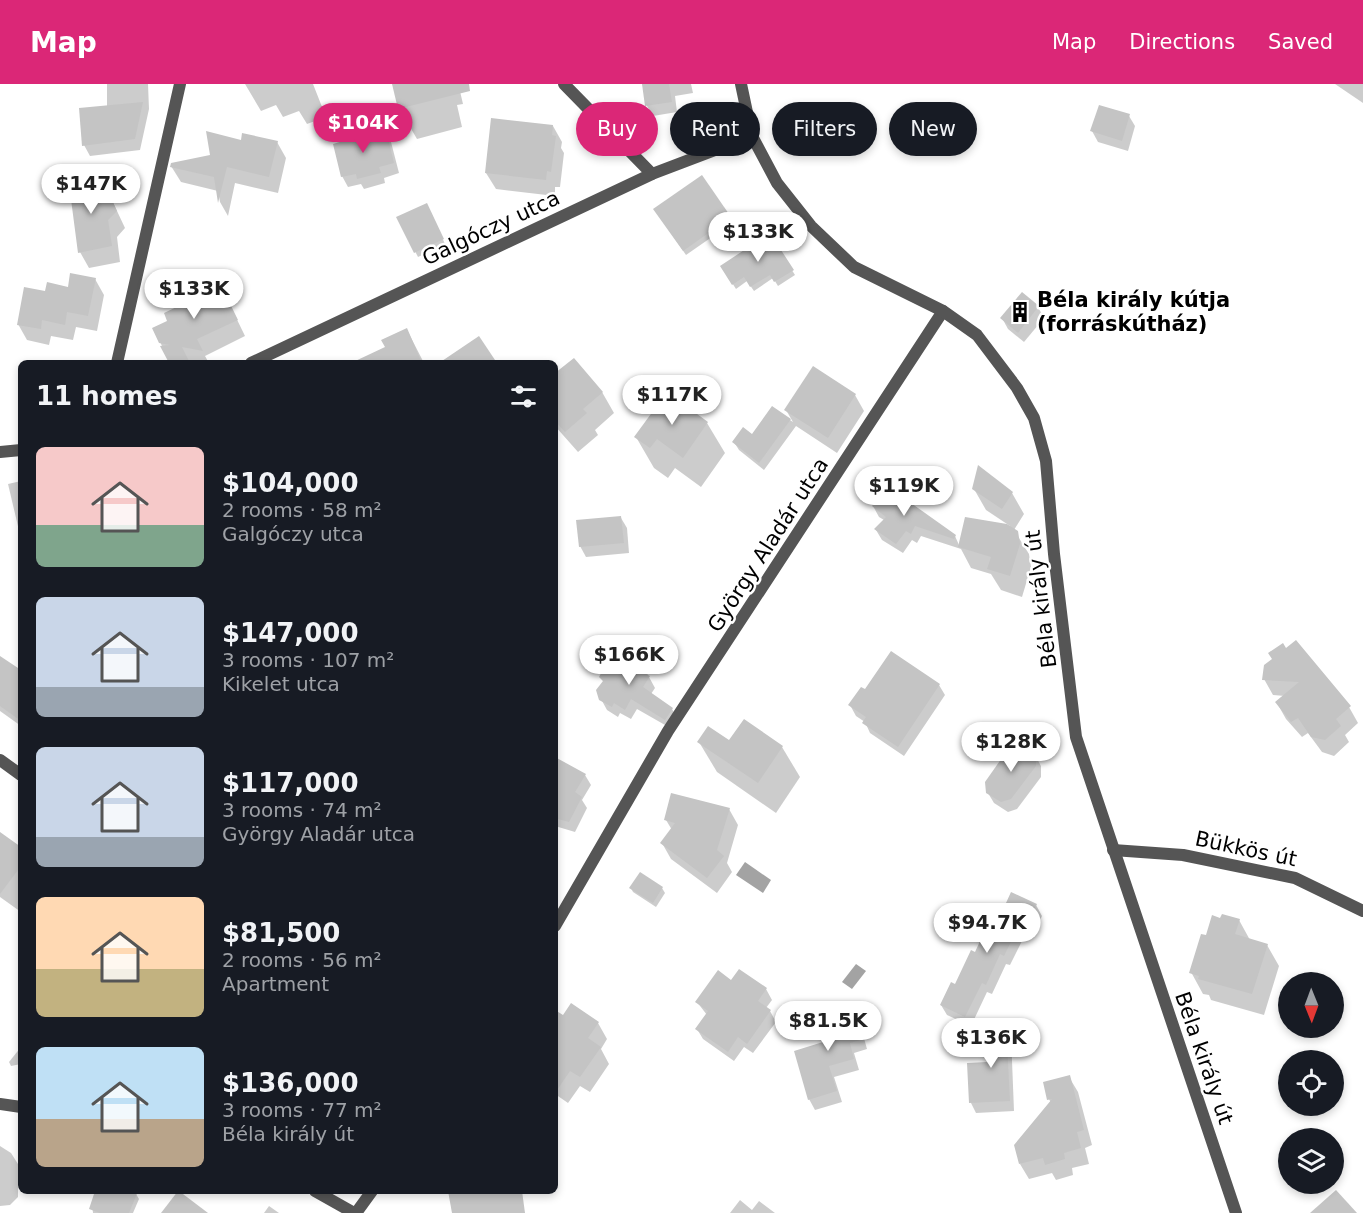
<!DOCTYPE html>
<html lang="en">
<head>
<meta charset="utf-8">
<style>
  :root { --surface:#171b24; --page:#20242c; --text:#f1f3f6; --muted:#9ea1a6; --accent:#db2777 }
  body { margin:0; font-family:"DejaVu Sans",sans-serif; background:var(--page); color:var(--text); height:100vh; display:flex; flex-direction:column; font-size:22px; white-space:nowrap }
  * { box-sizing:border-box; margin:0 }
  p { font-size:20px; color:var(--muted) }
  .icon { flex:none; width:33px; height:33px; fill:none; stroke:currentColor; stroke-width:2; stroke-linecap:round; stroke-linejoin:round }
  .map { position:relative; flex:1; overflow:hidden }
  .sheet { position:absolute; left:18px; top:276px; width:540px; height:834px; display:flex; flex-direction:column; background:var(--surface); border-radius:9px; box-shadow:0 3px 9px #0003 }
  .sheet>* { flex:none }
  .top-card { position:absolute; left:576px; top:18px; width:570px; height:54px; display:flex; gap:12px }
  .needle { width:39px; rotate:179deg }
  .fabs { position:absolute; left:1278px; top:888px; display:grid; gap:12px }
  .fabs a { display:grid; place-items:center; width:66px; height:66px; border-radius:50%; background:var(--surface); box-shadow:0 3px 9px #0003; font-size:30px }
  .price { position:absolute; translate:-50% -51px; padding:0 14px; border-radius:21px; background:#fff; color:#222; font-size:20px; line-height:39px; filter:drop-shadow(0 2px 3px #0008) }
  .price::after { content:''; position:absolute; left:50%; top:36px; width:18px; height:14px; margin-left:-9px; background:inherit; clip-path:polygon(0 0,100% 0,50% 100%) }
  .price.current { background:var(--accent); color:#fff }
  ul { padding:0; list-style:none }
  li { display:flex; align-items:center; gap:18px; height:150px; padding:0 18px }
  li span { display:grid; place-items:center; flex:none; width:168px; height:120px; border-radius:9px; color:#555 }
  li>.icon { margin-inline-start:auto }
  span .icon { width:72px; height:72px; fill:#fffc; stroke-width:1 }
  li b { font-size:26px }
  h2 { display:flex; justify-content:space-between; align-items:center; height:72px; padding:0 18px; font-size:26px }
  .pill { padding:0 21px; border-radius:27px; background:var(--surface); box-shadow:0 3px 9px #0003; font-size:21px; line-height:54px }
  .pill.current { background:var(--accent); color:#fff }
  header { display:flex; align-items:center; gap:36px; box-sizing:border-box; height:84px; padding:0 30px; background:var(--accent); color:#fff }
  header strong { font-size:28px }
  nav { display:flex; gap:33px; margin-inline-start:auto; font-size:21px }
  .map>svg:first-child { display:block }
</style>
</head>
<body>
<header>
<strong>Map</strong>
<nav><a>Map</a><a>Directions</a><a>Saved</a></nav>
</header>
<div class="map">
<svg width="1363" height="1129" viewBox="0 0 1363 1129">
  <rect width="100%" height="100%" fill="#fff"/>
  <g fill="#a3a3a3">
    <path d="M745,778l26,18 -8,13 -27,-18z"/>
    <path d="M856,880l10,7 -14,18 -10,-7z"/>
  </g>
  <g fill="#0003">
    <path d="M107,0h41l1,25 -9,41 -50,6 -6,-11 23,-38z"/>
    <path d="M245,0h68l13,33 -19,7 -8,-13 -16,6 -7,-12 -15,6z"/>
    <path d="M406,0h63l-10,3 4,17 -6,1 5,22 -45,12 -18,-31z"/>
    <path d="M643,0h48l2,9 -18,3 2,16 -24,4 -6,-10z"/>
    <path d="M1335,0h28v19z"/>
    <path d="M1129,32l6,10 -7,25 -30,-9 -6,-11z"/>
    <path d="M553,42l9,16 -1,6 3,5 -4,34h-5v9l-59,-7 -10,-16z"/>
    <path d="M385,48l6,10 8,31 -15,5 1,5 -21,6 -3,-5 -13,3 -6,-11 27,-40z"/>
    <path d="M242,57l35,1 9,16 -8,35 -43,-10 -7,33 -8,-14 -2,-11 -37,-9 -10,-16 41,-9z"/>
    <path d="M701,93l31,46 -46,32 -28,-41z"/>
    <path d="M102,95l23,49 -8,9 3,25 -31,6 -9,-16z"/>
    <path d="M429,125l16,35 -27,13 -20,-39z"/>
    <path d="M770,151l25,40 -17,11 -5,-8 -19,13 -7,-10 -11,8 -14,-22z"/>
    <path d="M95,195l9,16 -7,36 -21,-4 -3,13 -22,-4 -2,9 -22,-5 -9,-16 29,-31 22,-5z"/>
    <path d="M202,205l24,8 19,39 -40,20 4,7h-39l-16,-34 15,-8z"/>
    <path d="M1022,210l16,13 6,11 -20,24 -16,-13 -6,-11z"/>
    <path d="M407,246l17,33h-58l21,-15z"/>
    <path d="M555,291l47,17 12,21 -19,17 3,5 -20,17 -23,-26z"/>
    <path d="M855,311l9,16 -27,42 -41,-27 -32,44 -25,-20 -5,-8 19,-6 19,-28 21,14 -7,-12z"/>
    <path d="M707,339l18,30 -24,34 -26,-19 -7,10 -14,-10 -18,-31z"/>
    <path d="M21,397v58l-13,-55z"/>
    <path d="M974,405l38,4 12,21 -10,16 15,24 2,13 -9,30 -21,-7 -10,-16 -20,-6 -10,-19 -40,-13 -4,7 -5,-3 -9,13 -21,-13 -6,-10 8,-10 -5,-3 -6,-11 82,30 4,9 7,-26 44,7 -24,-16z"/>
    <path d="M621,434l6,10 2,25 -43,4 -6,-11z"/>
    <path d="M1286,566l63,57 9,16 -13,12 4,7 -15,14 -12,-4 -14,-19 -6,4 -16,-18 -9,-16 8,-7 -12,-1 -9,-16z"/>
    <path d="M0,579l21,9v54l-21,-15z"/>
    <path d="M643,582l12,22 -4,6 21,15 6,11 -6,9 -35,-20 -6,10 -11,-6 -2,4 -11,-7 -6,-11 3,-17 -4,-5z"/>
    <path d="M939,601l6,10 -41,61 -34,-23 -5,-11 -9,-6 -6,-11 16,-14z"/>
    <path d="M699,658l83,5 18,30 -24,36 -59,-41z"/>
    <path d="M1035,671l6,11v11l-24,32 -9,3 -14,-9 -6,-10z"/>
    <path d="M555,682l30,9 6,10 -9,15 5,8 -12,24 -20,-6z"/>
    <path d="M729,725l9,16 -11,38 5,9 -15,21 -46,-34 -9,-16 10,-13 -6,-10z"/>
    <path d="M0,750l21,15v63l-21,-15z"/>
    <path d="M631,804h31l3,5 -9,14 -23,-15z"/>
    <path d="M1036,821l6,11 -10,20 -6,-3 -16,32 -4,-1 -14,30 -5,-2 -16,34 -24,-11 -6,-10 15,-19 19,-32 22,-27z"/>
    <path d="M1221,836h18l11,20 17,5 12,21 -15,49 -53,-15 -2,-5 -6,-1 -12,-22 16,-36z"/>
    <path d="M732,898l34,7 6,11 -6,8 4,3 6,11 -23,31 -9,-6 -10,14 -31,-22 -6,-10 10,-14 -10,-13z"/>
    <path d="M853,925l6,11 8,29 -13,4 5,17 -25,7 8,25 -27,8 -6,-11 15,-56z"/>
    <path d="M555,928l8,5 35,6 9,16 -6,10 8,15 -19,28 -10,-6 -12,17 -13,-9z"/>
    <path d="M1005,941l6,10 3,76 -38,2 -5,-10z"/>
    <path d="M21,963v17l-10,2 -2,-4z"/>
    <path d="M1069,993l9,15 14,53 -7,3 4,16 -17,4 1,7 -17,5 -4,-7 -23,6 -9,-15 31,-61 -2,-4z"/>
    <path d="M0,1062l11,7 7,11v33l-8,8 -10,1z"/>
    <path d="M97,1107h41l-2,3 3,5 -6,14h-40l-1,-9z"/>
    <path d="M740,1116l12,10 7,-9 16,12h-45z"/>
    <path d="M269,1122l10,7h-15z"/>
  </g>
  <g fill="#c4c4c4">
    <path d="M392,0h77l1,7 -72,18z"/>
    <path d="M642,0h27l3,18 -27,4z"/>
    <path d="M143,18l-8,37 -53,7 -3,-38z"/>
    <path d="M1099,21l31,9 -8,27 -32,-10z"/>
    <path d="M491,34l62,7 -1,10 4,1 -5,36 -4,-1 -1,9 -61,-7z"/>
    <path d="M368,46l1,5 17,-5 8,33 -15,4 2,6 -24,6 -1,-5 -15,3 -8,-33 13,-4 -1,-4z"/>
    <path d="M206,47l35,9 1,-7 36,8 -9,36 -42,-10 -9,36 -4,-26 -44,-10 1,-4 39,-8z"/>
    <path d="M702,91l29,42 -48,34 -30,-42z"/>
    <path d="M102,93l3,18 7,5 5,11 -9,9 4,26 -34,7 -9,-69z"/>
    <path d="M427,119l17,36 -30,14 -18,-36z"/>
    <path d="M770,149l24,37 -20,12 -4,-7 -20,12 -6,-10 -12,8 -12,-19z"/>
    <path d="M70,189l26,5 -8,38 -21,-4 -2,13 -23,-5 -1,9 -24,-4 7,-38 21,4 2,-9 21,5z"/>
    <path d="M218,195l20,41 -41,19 6,12 -21,-4 8,16h-21l-9,-17 10,-1 -11,-2 -7,-15 15,-7 -3,-8 23,-11 -6,-12 18,-8 3,5z"/>
    <path d="M1022,208l17,14 -21,27 -18,-15z"/>
    <path d="M407,244l15,35h-71l34,-16 -4,-7z"/>
    <path d="M479,252l18,27h-58z"/>
    <path d="M574,274l29,34 -20,17 4,4 -22,19 -10,-11v-48z"/>
    <path d="M813,282l43,28 -28,44 -44,-28z"/>
    <path d="M667,308l41,30 -25,36 -26,-19 -7,9 -16,-11z"/>
    <path d="M772,322l19,13 -32,44 -27,-21 11,-15 9,7z"/>
    <path d="M978,381l35,27 -11,17 -30,-20z"/>
    <path d="M887,402l69,49 -2,4 -39,-13 -4,8 -5,-3 -10,13 -22,-15 12,-12 -14,-11z"/>
    <path d="M621,432l3,27 -45,4 -3,-27z"/>
    <path d="M965,433l42,7 11,7 2,13 -10,32 -23,-7 4,-12 -33,-10z"/>
    <path d="M1296,556l55,66 -15,13 5,7 -16,14 -14,-3 -13,-19 -7,4 -16,-20 24,-20 -37,-2 2,-15 8,-6 -4,-6 15,-10 3,5z"/>
    <path d="M891,567l49,33 -42,63 -36,-24 4,-6 -18,-12 13,-18 4,2z"/>
    <path d="M621,568l23,13 -3,7 9,4 -7,11 30,21 -8,12 -34,-21 -6,11 -11,-7 -2,4 -13,-7 -3,-10 7,-9 -4,-4 12,-22 8,3z"/>
    <path d="M0,572l21,14v51l-21,-15z"/>
    <path d="M744,635l39,27 -25,37 -61,-41 11,-16 21,14z"/>
    <path d="M1020,660l16,10v12l-25,33 -10,3 -15,-9 -1,-11 26,-37z"/>
    <path d="M555,673l31,17 -11,18 7,5 -13,25 -11,-3 -3,4z"/>
    <path d="M671,709l59,15 -13,42 7,6 -17,22 -47,-35 15,-20 -11,-3z"/>
    <path d="M0,748l21,15v19l-21,28z"/>
    <path d="M640,788l23,15 -10,16 -24,-15z"/>
    <path d="M1011,808l26,12 -11,22 -6,-3 -16,33 -4,-2 -14,31 -4,-2 -17,34 -25,-12 11,-23 4,2 16,-34 4,2 14,-30 7,3z"/>
    <path d="M1222,830l18,5 -5,15 33,10 -16,50 -54,-15 1,-3 -10,-3 12,-39 5,1 6,-20 8,3z"/>
    <path d="M739,885l28,19 -9,13 13,9 -24,34 -9,-7 -10,15 -33,-23 13,-18 -13,-9 23,-32 13,10z"/>
    <path d="M571,919l28,19 -11,16 13,9 -21,30 -10,-6 -15,22v-83l8,5z"/>
    <path d="M853,924l10,31 -13,4 4,16 -25,7 8,25 -29,9 -14,-49 29,-9 -7,-23z"/>
    <path d="M1006,940l4,77 -41,2 -2,-40 20,-1 -2,-37z"/>
    <path d="M1070,991l14,55 -7,2 4,16 -17,5 1,6 -20,6 -2,-7 -24,6 -5,-19 38,-46 -5,1 -4,-18z"/>
    <path d="M1336,1106l21,23h-47z"/>
    <path d="M95,1107h43l-9,22h-29l-11,-4z"/>
    <path d="M178,1107h1l29,22h-47z"/>
    <path d="M448,1107h74l3,22h-73z"/>
  </g>
  <g fill="none" stroke-linecap="round" stroke-linejoin="round">
    <g stroke="#555" stroke-width="12">
      <path d="M564,0l88,90"/>
      <path d="M117,279l63,-279"/>
      <path d="M251,279l401,-189 100,-38"/>
      <path d="M0,368l21,-2"/>
      <path d="M0,676l21,15"/>
      <path d="M1113,766l70,5 112,23 68,33"/>
      <path d="M555,842l113,-195 275,-420"/>
      <path d="M0,1020l21,3"/>
      <path d="M315,1107l39,22"/>
      <path d="M356,1129l16,-22"/>
    </g>
    <path stroke="#555" stroke-width="12" d="M741,0l11,52 25,47 34,43 43,41 89,44 34,24 40,53 17,30 12,43 8,93 22,183 160,476"/>
  </g>
  <defs>
    <symbol id="building-bare" viewBox="-9 -9 18 18"><path d="M-4-6H4V6H1V3H-1V6H-4ZM-2.5-4.3h1.7v1.8h-1.7ZM.8-4.3h1.7v1.8H.8ZM-2.5-1h1.7V.8h-1.7ZM.8-1h1.7V.8H.8Z" fill="#000" stroke="#fff" stroke-width="2.5" paint-order="stroke"/></symbol>
  </defs>
  <g fill-rule="evenodd">
    <use href="#building-bare" x="1005" y="213" width="30" height="30"/>
  </g>
  <g text-anchor="middle" stroke-width="5" stroke-linejoin="round" paint-order="stroke">
    <g font-size="21" fill="#000" stroke="#fff">
      <text transform="translate(491 144) rotate(-25)" y="7">Galgóczy utca</text>
      <text transform="translate(768 461) rotate(-57)" y="7">György Aladár utca</text>
      <text transform="translate(1041 515) rotate(-97)" y="7">Béla király út</text>
      <text transform="translate(1246 765) rotate(12)" y="7">Bükkös út</text>
      <text transform="translate(1204 974) rotate(71)" y="7">Béla király út</text>
    </g>
    <g font-size="21" font-weight="bold" fill="#000" stroke="#fff" text-anchor="start">
      <text x="1037" y="223">Béla király kútja<tspan x="1037" dy="24">(forráskútház)</tspan></text>
    </g>
  </g>
</svg>
<div class="fabs">
<a><svg class="needle" viewBox="-14 -14 28 28"><path d="M0-13l5 13h-10z" fill="#e53935"/><path d="M0 13l5-13h-10z" fill="#9ea1a6"/></svg></a>
<a><svg class="icon" aria-label="locate" viewBox="0 0 24 24"><circle cx="12" cy="12" r="6"/><path d="M12 2v4M12 18v4M2 12h4M18 12h4"/></svg></a>
<a><svg class="icon" aria-label="layers" viewBox="0 0 24 24"><path d="M12 4l9 5-9 5-9-5zM3 14l9 5 9-5"/></svg></a>
</div>
<b class="price current" style="left:363px;top:70px">$104K</b>
<b class="price" style="left:91px;top:131px">$147K</b>
<b class="price" style="left:758px;top:179px">$133K</b>
<b class="price" style="left:194px;top:236px">$133K</b>
<b class="price" style="left:672px;top:342px">$117K</b>
<b class="price" style="left:904px;top:433px">$119K</b>
<b class="price" style="left:629px;top:602px">$166K</b>
<b class="price" style="left:1011px;top:689px">$128K</b>
<b class="price" style="left:987px;top:870px">$94.7K</b>
<b class="price" style="left:828px;top:968px">$81.5K</b>
<b class="price" style="left:991px;top:985px">$136K</b>
<div class="top-card">
<a class="pill current">Buy</a>
<a class="pill">Rent</a>
<a class="pill">Filters</a>
<a class="pill">New</a>
</div>
<section class="sheet">
<h2>11 homes<svg class="icon" aria-label="filters" viewBox="0 0 24 24"><path d="M4 7h16M4 17h16"/><circle cx="9" cy="7" r="2"/><circle cx="15" cy="17" r="2"/></svg></h2>
<ul>
<li><span style="background:linear-gradient(#f6c9c9 65%,#7fa58c 0)"><svg class="icon" aria-label="home" viewBox="0 0 24 24"><path d="M3 11l9-7 9 7M6 9v11h12V9"/></svg></span><div><b>$104,000</b><p>2 rooms · 58 m²</p><p>Galgóczy utca</p></div></li>
<li><span style="background:linear-gradient(#c9d6e8 75%,#9aa5b1 0)"><svg class="icon" aria-label="home" viewBox="0 0 24 24"><path d="M3 11l9-7 9 7M6 9v11h12V9"/></svg></span><div><b>$147,000</b><p>3 rooms · 107 m²</p><p>Kikelet utca</p></div></li>
<li><span style="background:linear-gradient(#c9d6e8 75%,#9aa5b1 0)"><svg class="icon" aria-label="home" viewBox="0 0 24 24"><path d="M3 11l9-7 9 7M6 9v11h12V9"/></svg></span><div><b>$117,000</b><p>3 rooms · 74 m²</p><p>György Aladár utca</p></div></li>
<li><span style="background:linear-gradient(#ffd9b3 60%,#c2b280 0)"><svg class="icon" aria-label="home" viewBox="0 0 24 24"><path d="M3 11l9-7 9 7M6 9v11h12V9"/></svg></span><div><b>$81,500</b><p>2 rooms · 56 m²</p><p>Apartment</p></div></li>
<li><span style="background:linear-gradient(#bfe0f5 60%,#b9a48a 0)"><svg class="icon" aria-label="home" viewBox="0 0 24 24"><path d="M3 11l9-7 9 7M6 9v11h12V9"/></svg></span><div><b>$136,000</b><p>3 rooms · 77 m²</p><p>Béla király út</p></div></li>
</ul>
</section>
</div>
</body>
</html>
